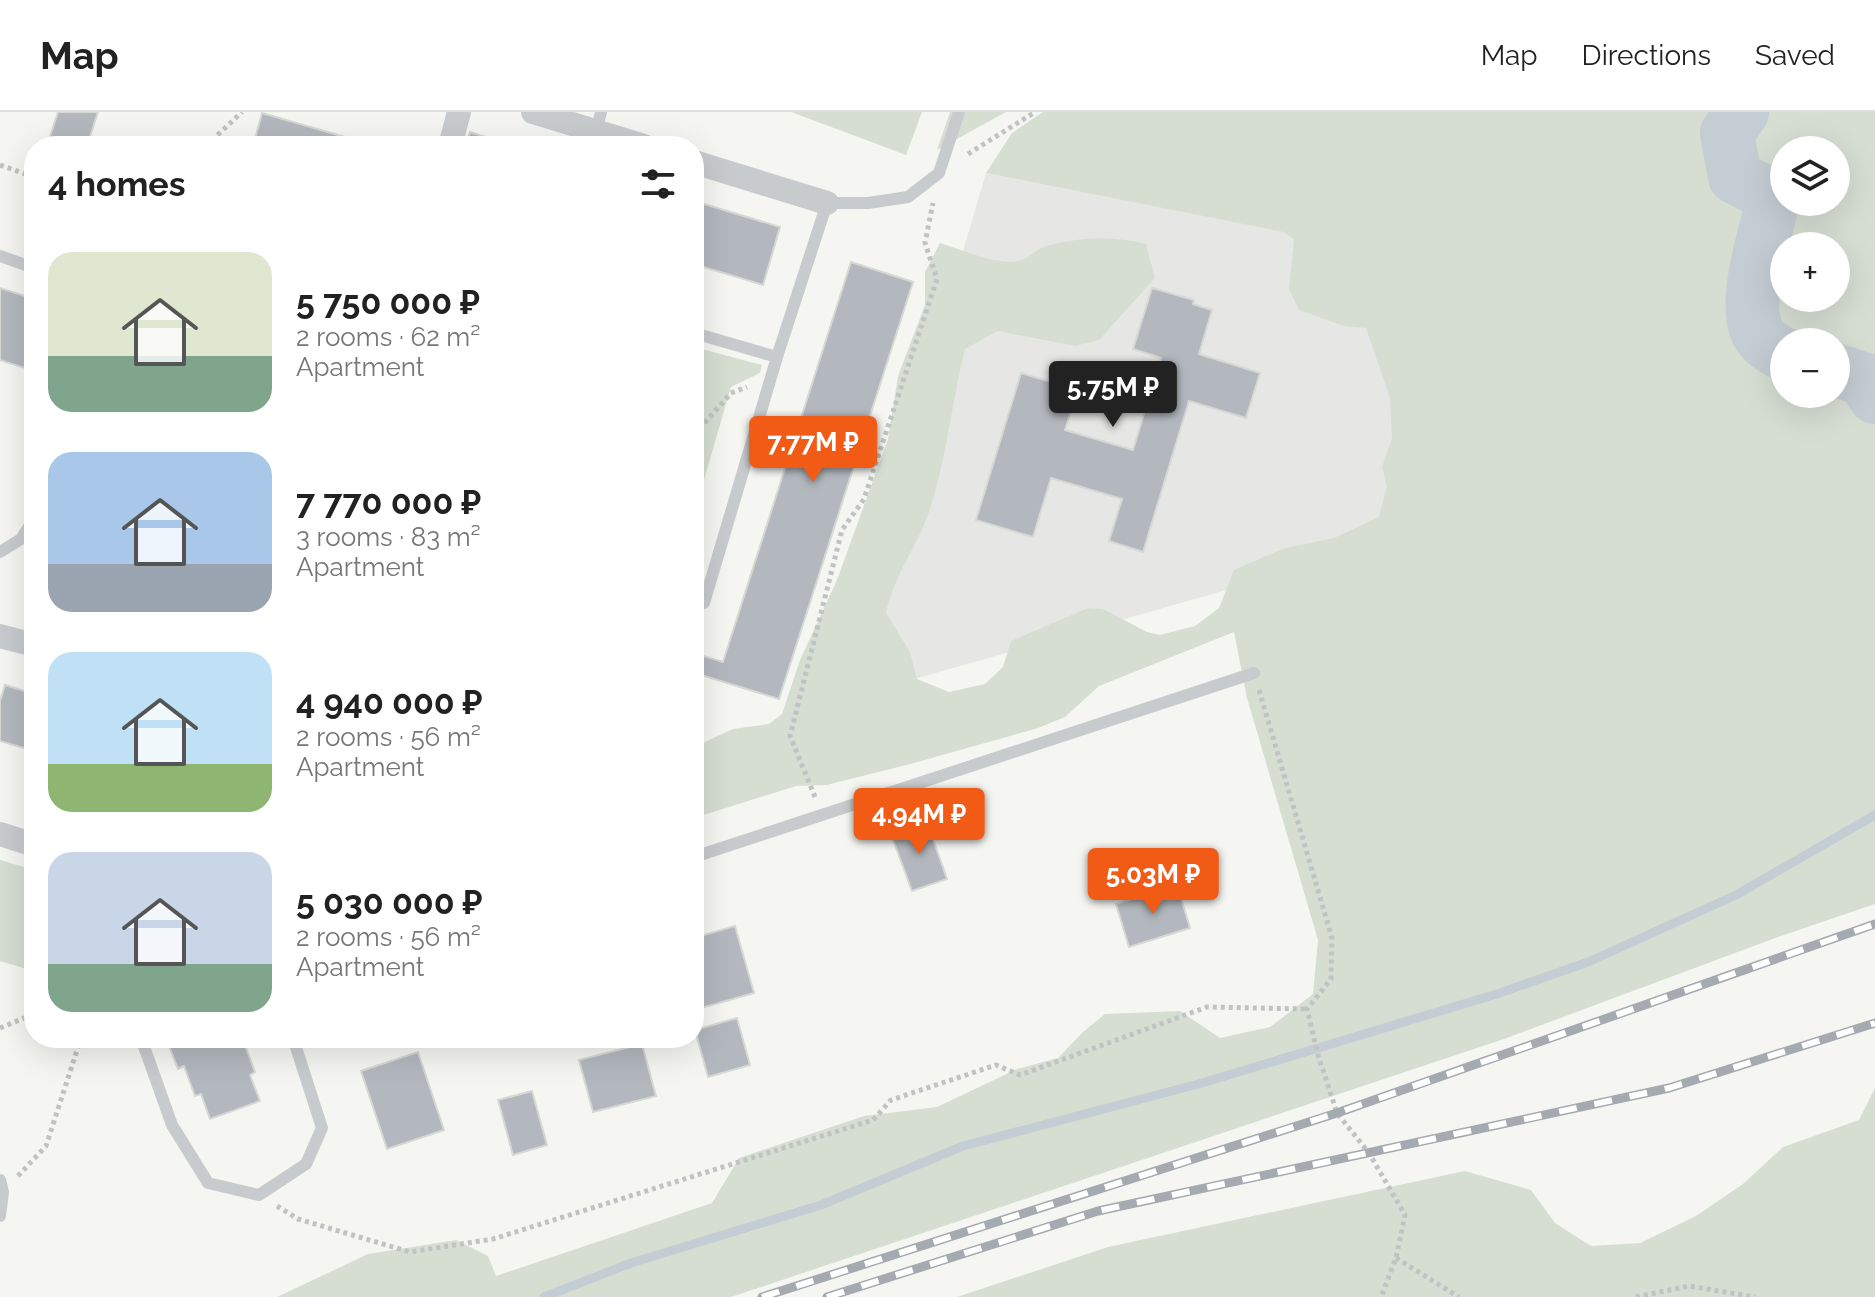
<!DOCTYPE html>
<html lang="en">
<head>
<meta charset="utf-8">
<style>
  :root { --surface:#fff; --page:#f2f2f2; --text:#222; --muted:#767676; --line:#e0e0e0; --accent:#f15b16 }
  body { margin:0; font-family:Raleway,sans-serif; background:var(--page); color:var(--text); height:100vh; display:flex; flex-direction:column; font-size:30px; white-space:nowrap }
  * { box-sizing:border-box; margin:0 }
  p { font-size:26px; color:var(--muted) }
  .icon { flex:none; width:44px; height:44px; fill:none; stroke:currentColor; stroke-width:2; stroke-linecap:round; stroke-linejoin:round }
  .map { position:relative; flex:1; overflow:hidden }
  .sheet { position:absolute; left:24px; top:24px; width:680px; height:912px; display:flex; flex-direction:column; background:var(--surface); border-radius:32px; box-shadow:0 8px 32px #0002 }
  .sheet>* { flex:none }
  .controls { position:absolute; left:1770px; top:24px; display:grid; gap:16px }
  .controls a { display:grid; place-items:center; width:80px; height:80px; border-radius:50%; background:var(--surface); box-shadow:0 8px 32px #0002; font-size:40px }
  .price { position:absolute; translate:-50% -68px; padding:0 18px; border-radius:8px; background:var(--accent); color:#fff; font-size:26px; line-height:52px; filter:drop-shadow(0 2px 4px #0008) }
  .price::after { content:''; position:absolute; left:50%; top:48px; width:24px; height:18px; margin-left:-12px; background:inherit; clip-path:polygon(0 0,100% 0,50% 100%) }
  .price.on { background:#222; color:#fff }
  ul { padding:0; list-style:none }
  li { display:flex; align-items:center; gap:24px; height:200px; padding:0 24px }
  li span { display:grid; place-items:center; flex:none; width:224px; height:160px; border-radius:24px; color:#555 }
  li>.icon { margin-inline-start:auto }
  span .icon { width:96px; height:96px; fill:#fffc; stroke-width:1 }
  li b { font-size:34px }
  h2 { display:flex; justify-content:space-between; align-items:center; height:96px; padding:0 24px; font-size:34px }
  header { display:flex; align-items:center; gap:48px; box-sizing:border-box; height:112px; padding:0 40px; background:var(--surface); border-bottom:2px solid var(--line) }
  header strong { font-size:38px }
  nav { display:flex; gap:44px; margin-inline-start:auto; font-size:28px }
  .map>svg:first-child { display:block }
</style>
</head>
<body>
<header>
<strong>Map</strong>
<nav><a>Map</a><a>Directions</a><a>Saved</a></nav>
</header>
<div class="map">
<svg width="1875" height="1185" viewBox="0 0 1875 1185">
  <rect width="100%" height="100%" fill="#f5f6f1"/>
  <path fill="#e6e7e5" d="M986,61l298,59 97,62 91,226 -642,183z"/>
  <g fill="#d6ded2" fill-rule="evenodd">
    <path d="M791,0h131l-16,43z"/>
    <path d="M950,0h56l-69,38z"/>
    <path d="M1043,0h832v792l-97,33 -274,102 -773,258h-454l91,-43 88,-14 32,16 8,20 216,-73 27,-45 125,-42 73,-9 80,-38 41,-11 25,-26 22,-18 75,-3 40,27 50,-11 43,-33 5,-54 -71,-242 -13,-66 -135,54 -34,31 -27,11 -124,35 -87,22 -31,1 -102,32v-71l39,-18 36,-5 13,-10 18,-54 37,-80 51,-141 10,-63 27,-71v-33l15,-29c23,7 55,22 78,18 10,-2 19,-12 28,-15 32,-9 68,-10 100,-2l9,34 -56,62 -24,6 -77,-15 -33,18c-13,52 -18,106 -34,157 -11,37 -37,68 -45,107l24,39 7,27 32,13 36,-8 18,-17 8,-26 77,-33 15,1 44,23 13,3 35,-9 24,-18 15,-38 51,-22 49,-10 45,-21 8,-31 -5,-19 10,-29 -2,-40 -24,-70 -22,-2 -45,-16 -10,-21 5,-50 -11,-7 -297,-59 26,-40zM1784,38h52v52h-52zM1784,134h52v52h-52zM1784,230h52v52h-52z"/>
    <path d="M694,235l68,18 -2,8 -29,14 -37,127z"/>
    <path d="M0,748l34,10v101l-34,-10z"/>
    <path d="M1875,976v209h-918l151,-50 357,-76 66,19 24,33 36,23 49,-3 56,-27 47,-32 40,-37 76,-27z"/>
  </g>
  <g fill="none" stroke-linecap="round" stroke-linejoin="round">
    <path stroke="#c4cdd3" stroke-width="9" d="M544,1185l87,-34 190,-58 142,-59 239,-63 298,-90 88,-31 148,-67 139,-80"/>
    <g stroke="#c4cdd3" stroke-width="54">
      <path d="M1742,0l-15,21 8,44 39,20c-8,34 -30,100 -18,132 4,12 17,20 28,25"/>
      <path d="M1836,258l27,9 12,18"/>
    </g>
  </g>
  <g fill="#b2b8be" stroke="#d7d7d4" stroke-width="2">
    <path d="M58,0h40l-11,34h-40z"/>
    <path d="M262,1l114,33h-123z"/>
    <path d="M470,20l44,14h-49z"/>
    <path d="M694,89l86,26 -17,58 -69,-21z"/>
    <path d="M851,150l62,20 -134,417 -81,-25 -4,11v-32l29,9z"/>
    <path d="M0,176l34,11v72l-34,-11z"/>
    <path d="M1152,176l42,12 -1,4 19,6 -13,44 61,19 -14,45 -57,-17 -46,151 -34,-11 13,-42 -71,-21 -18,59 -57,-17 45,-147 57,17 -13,40 68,20 28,-92 -28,-9z"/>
    <path d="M5,573l29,9v57l-34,-10v-40z"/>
    <path d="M927,710l20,57 -35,12 -21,-57z"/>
    <path d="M1177,773l13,43 -61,19 -13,-43z"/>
    <path d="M735,814l19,67 -60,17v-72z"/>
    <path d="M737,906l13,47 -42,12 -13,-47z"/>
    <path d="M166,926h89l1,3 -11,4 10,27 -5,3 10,26 -50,18 -9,-25 -6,2 -11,-30 -6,3z"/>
    <path d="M642,932l14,52 -63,16 -14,-52z"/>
    <path d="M418,940l26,78 -57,19 -26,-78z"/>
    <path d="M532,979l15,54 -34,10 -15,-55z"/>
  </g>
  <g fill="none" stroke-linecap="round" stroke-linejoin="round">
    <g stroke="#c0c2c4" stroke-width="5" stroke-dasharray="4 4" stroke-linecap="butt">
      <path d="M206,34l36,-34"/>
      <path d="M968,42l67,-42"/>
      <path d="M0,53l34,12"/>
      <path d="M694,323l37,-42 16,-6"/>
      <path d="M1259,578l73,248 -1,41 -24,30 11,46 19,58 32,40 36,62 -9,43 -15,39"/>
      <path d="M815,685l-25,-61 52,-206 22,-31 73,-220 -12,-36 8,-40"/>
      <path d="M0,916l34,-14"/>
      <path d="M18,1064l28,-30 35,-108"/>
      <path d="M277,1094l21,13 112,33 83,-13 380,-119 18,-20 105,-35 24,10 187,-68 100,2"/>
      <path d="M1396,1146l63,39"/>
      <path d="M1636,1185l53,-11 66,11"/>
    </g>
    <g stroke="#c8cbce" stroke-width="12">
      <path d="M596,19l5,-19"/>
      <path d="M0,144l34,12"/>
      <path d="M694,221l83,24"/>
      <path d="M0,440l21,-13 13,-20"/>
      <path d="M694,494l10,-3 73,-246 50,-154h41l40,-6 31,-24 20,-61"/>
      <path d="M694,745l560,-184"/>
      <path d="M141,926l31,87 36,58 51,12 47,-31 16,-36 -29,-90"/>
      <path d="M0,1068l3,12 -3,24"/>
    </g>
    <g stroke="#c8cbce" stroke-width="24">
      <path d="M533,0l111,34"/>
      <path d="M450,34l9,-34"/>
      <path d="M694,50l133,41"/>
      <path d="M0,524l34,9"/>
      <path d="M0,722l34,11"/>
    </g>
    <defs>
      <g id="rail">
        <path d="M762,1185l575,-184 538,-189"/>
        <path d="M827,1185l271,-86 571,-123 206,-65"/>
      </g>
    </defs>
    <use href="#rail" stroke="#a5aab1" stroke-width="9"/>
    <use href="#rail" stroke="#fff" stroke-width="6" stroke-dasharray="18" stroke-linecap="butt"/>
  </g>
</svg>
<div class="controls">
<a><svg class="icon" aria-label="layers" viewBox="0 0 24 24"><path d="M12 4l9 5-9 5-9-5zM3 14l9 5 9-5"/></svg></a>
<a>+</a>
<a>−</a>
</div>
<b class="price on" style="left:1113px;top:317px">5.75M ₽</b>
<b class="price" style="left:813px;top:372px">7.77M ₽</b>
<b class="price" style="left:919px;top:744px">4.94M ₽</b>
<b class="price" style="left:1153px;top:804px">5.03M ₽</b>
<section class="sheet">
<h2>4 homes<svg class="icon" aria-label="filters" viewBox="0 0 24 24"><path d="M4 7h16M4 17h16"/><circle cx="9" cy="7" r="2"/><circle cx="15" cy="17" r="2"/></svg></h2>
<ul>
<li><span style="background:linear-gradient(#dfe7d0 65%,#7fa58c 0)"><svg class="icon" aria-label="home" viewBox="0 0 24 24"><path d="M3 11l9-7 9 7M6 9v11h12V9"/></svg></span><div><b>5 750 000 ₽</b><p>2 rooms · 62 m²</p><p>Apartment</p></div></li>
<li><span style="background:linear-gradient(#a9c7e8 70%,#9aa5b1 0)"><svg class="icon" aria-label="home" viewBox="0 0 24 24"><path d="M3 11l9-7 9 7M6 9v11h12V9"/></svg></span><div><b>7 770 000 ₽</b><p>3 rooms · 83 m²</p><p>Apartment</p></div></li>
<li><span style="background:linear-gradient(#bfe0f5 70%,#8fb573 0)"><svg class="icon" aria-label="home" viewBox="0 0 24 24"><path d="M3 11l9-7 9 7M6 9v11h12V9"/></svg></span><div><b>4 940 000 ₽</b><p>2 rooms · 56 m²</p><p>Apartment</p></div></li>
<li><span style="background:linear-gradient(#c9d6e8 70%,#7fa58c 0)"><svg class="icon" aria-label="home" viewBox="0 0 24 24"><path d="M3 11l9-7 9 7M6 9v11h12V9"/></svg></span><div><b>5 030 000 ₽</b><p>2 rooms · 56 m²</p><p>Apartment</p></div></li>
</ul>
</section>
</div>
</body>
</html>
